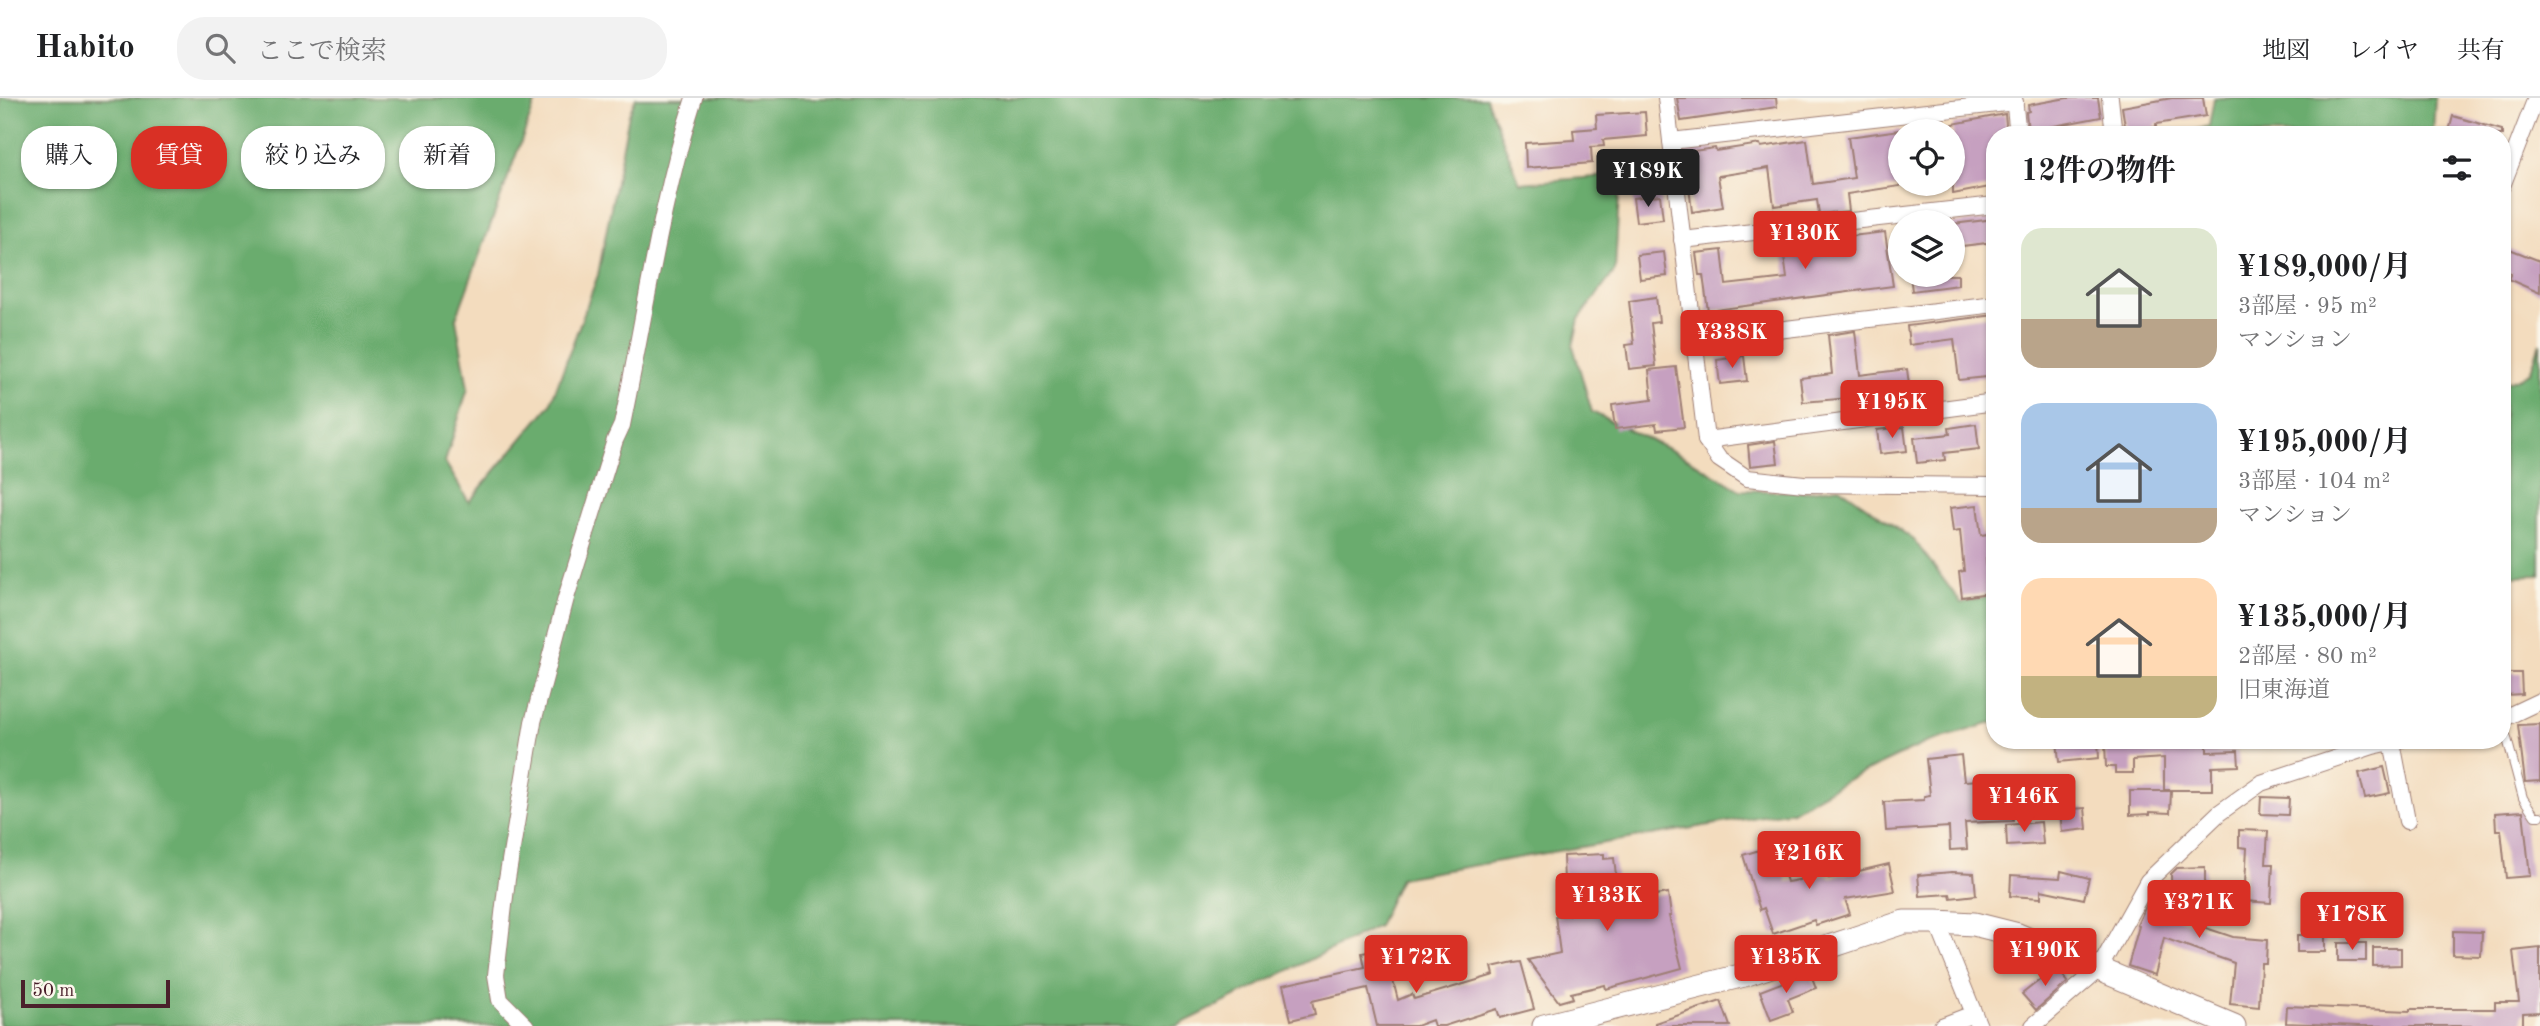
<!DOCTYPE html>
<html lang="ja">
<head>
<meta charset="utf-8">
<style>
  :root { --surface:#fff; --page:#f2f2f2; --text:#202124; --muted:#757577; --line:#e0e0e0; --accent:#d93025 }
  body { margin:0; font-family:"Old Standard TT","Noto Serif JP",serif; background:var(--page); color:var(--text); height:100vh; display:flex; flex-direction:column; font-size:26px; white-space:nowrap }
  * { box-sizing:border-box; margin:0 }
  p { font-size:23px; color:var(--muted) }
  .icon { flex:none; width:38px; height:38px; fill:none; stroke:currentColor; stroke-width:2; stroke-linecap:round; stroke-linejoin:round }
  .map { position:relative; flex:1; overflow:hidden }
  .drawer { position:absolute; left:1986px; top:28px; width:525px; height:623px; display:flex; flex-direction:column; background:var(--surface); border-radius:28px; box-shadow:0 2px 5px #0004 }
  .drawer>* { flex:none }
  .guide { position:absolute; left:21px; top:28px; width:665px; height:63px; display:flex; gap:14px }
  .tools { position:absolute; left:1888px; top:21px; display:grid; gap:14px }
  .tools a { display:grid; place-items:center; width:77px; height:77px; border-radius:50%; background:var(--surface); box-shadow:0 2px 5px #0004; font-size:35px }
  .scale { position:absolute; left:21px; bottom:18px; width:149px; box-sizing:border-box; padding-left:7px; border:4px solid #4a1f2b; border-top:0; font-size:19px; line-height:24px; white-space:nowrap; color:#4a1f2b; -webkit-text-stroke:5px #fbf7ec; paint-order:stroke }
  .price { position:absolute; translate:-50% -60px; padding:0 16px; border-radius:7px; background:var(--accent); color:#fff; font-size:23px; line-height:46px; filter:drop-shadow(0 2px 4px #0008) }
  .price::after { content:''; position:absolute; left:50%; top:42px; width:21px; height:16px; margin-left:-10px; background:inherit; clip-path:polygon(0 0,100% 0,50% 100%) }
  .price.current { background:#222; color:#fff }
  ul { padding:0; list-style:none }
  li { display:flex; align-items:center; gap:21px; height:175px; padding:0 35px }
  li span { display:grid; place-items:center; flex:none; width:196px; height:140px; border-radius:21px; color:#555 }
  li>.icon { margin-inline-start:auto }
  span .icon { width:84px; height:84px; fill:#fffc; stroke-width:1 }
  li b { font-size:30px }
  h2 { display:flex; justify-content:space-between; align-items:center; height:84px; padding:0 35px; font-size:30px }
  .chip { padding:0 24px; border-radius:28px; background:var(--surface); box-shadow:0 2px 5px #0004; font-size:24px; line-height:63px }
  .chip.current { background:var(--accent); color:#fff }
  header { display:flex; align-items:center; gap:42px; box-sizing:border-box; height:98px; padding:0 35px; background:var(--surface); border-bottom:2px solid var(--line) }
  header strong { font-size:33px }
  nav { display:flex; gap:38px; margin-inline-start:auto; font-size:24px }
  .search { width:490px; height:63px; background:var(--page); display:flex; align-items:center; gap:18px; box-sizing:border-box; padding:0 24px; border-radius:28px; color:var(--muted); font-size:26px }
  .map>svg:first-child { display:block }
</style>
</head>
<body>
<header>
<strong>Habito</strong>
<div class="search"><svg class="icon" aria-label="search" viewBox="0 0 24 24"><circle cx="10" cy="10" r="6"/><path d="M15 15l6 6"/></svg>ここで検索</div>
<nav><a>地図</a><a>レイヤ</a><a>共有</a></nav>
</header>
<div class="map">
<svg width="2540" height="928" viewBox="0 0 2540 928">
  <rect width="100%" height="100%" fill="#fbf7ec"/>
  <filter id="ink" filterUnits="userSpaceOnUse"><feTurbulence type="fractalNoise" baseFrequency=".0143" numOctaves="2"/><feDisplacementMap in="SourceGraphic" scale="14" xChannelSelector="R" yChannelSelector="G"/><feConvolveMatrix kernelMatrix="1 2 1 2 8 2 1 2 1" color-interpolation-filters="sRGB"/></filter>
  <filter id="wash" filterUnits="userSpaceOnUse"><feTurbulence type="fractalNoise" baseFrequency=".00686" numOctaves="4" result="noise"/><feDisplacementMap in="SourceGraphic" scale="28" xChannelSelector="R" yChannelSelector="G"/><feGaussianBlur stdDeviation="1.57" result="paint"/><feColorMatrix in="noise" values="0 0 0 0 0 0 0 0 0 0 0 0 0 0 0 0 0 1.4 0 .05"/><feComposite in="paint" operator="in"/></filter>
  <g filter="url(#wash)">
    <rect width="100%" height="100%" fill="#f3dcbe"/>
    <g fill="#6aac6e" stroke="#5a664c" stroke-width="2">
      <path d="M0,0h537l-81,221 12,69 -23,74 24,40 81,-97 48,-130 31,-161 7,-16h850l34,85 100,-8 -5,96 -36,48 -6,27 19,66 95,46 53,32 63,2 36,-5 75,53 47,63 34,-9v128l-69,21 -77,36 -57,32 -392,67 -22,48 -201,100h-1177z"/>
      <path d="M2214,0h221l-2,37h-253l29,-9z"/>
      <path d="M2540,245v232l-37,1v-192l27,-11z"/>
    </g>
    <g id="blocks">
      <g fill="#c6a0c0">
        <path d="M1677,0h99l1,9 -96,14z"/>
        <path d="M2067,0h31l3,19 -73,14 -2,-19 3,-1 -1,-6z"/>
        <path d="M2172,0h31l3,18 -50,8v3l-30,5 -4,-25z"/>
        <path d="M1645,14l2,24 -44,4 1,6 -13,1 1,16 -66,5 -1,-25 49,-3 -1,-10 24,-2 -1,-13z"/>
        <path d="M2005,16l2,21h-12v51l-42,8v-70z"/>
        <path d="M2453,18l49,14v5h-54z"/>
        <path d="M1900,32v56l-53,8 2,17 -30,3 -2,-14 -43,6 -5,-38 -51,8 5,31 -31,5 -7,-60 30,-4 1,3 44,-7 1,3 46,-7 6,44 41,-6 -6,-41z"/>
        <path d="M1660,97l3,24 -27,3 -3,-24z"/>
        <path d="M1995,121v23l-42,5v-23z"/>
        <path d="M1851,134l1,4 33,-4 8,54 -185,25 -5,-36h-4l-3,-22 26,-3 4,35 61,-7 -5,-37z"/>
        <path d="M2502,148l38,15v32l-32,-14 3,-6 -9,-3z"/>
        <path d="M1664,154l3,24 -27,3 -3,-24z"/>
        <path d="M1910,177h48v10l-46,6z"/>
        <path d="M1656,199l3,25 -8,1 5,43 -27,3 -3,-24 8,-1 -5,-43z"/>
        <path d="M1995,217v61l-36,4 -5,-41 -45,6 -2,-19z"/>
        <path d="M1855,233l5,44 47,-6 3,24 -107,9 -3,-24 32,-4 -4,-39z"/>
        <path d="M1744,258l3,25 -27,3 -3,-24z"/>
        <path d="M1676,269l8,60 -27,3 -1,-6 -41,5 -3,-24 40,-5 -3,-30z"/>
        <path d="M1976,326l3,25 -35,4 1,7 -28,3 -3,-25 36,-4 -1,-6z"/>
        <path d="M1904,329l3,24 -27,3 -3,-24z"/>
        <path d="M1775,343l3,22 -28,3 -2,-21z"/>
        <path d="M1977,407l4,30 7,-1 3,25h-5l3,34 -27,4 -3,-25 5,-1 -4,-40 -7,1 -3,-24z"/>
        <path d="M2504,575h17l1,21 -17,1z"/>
        <path d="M2540,626v57l-15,1 -7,-57z"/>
        <path d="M2057,642h41l1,18 -40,4z"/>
        <path d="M2175,642h32v12l31,-1 1,15 -27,1v23h-48v-32l-31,2v13h-18v-6h-9l-1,-24z"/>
        <path d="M1961,657l3,26 47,-3 2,43 -48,2 2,26 -17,1 -1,-23 -63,4 -2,-29 40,-2v-4l6,-1 -4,-36z"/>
        <path d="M2384,669l6,26 -25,5 -6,-25z"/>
        <path d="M2130,693h41l-1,22 -20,-1v2l-20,1z"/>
        <path d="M2261,699l28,1 -1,17 -28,-1z"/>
        <path d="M2085,710l2,21 -25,3 -2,-22z"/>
        <path d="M2523,713l7,65 -24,2 -5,-48h-5l-1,-17z"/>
        <path d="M2041,724l2,22 -36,2 -1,-21z"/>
        <path d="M2239,732l29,1 -2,33h7l-2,39 -27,-2 3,-53 -8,-1z"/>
        <path d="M1776,747l11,37 41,-7 1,3 60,-14 6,27 -50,8 5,15 -34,11 -2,-5 -41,14 -9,-26 -4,2 -17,-55z"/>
        <path d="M1604,756v5l10,-1 5,43 49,-8 3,23h-2l13,52 -76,21 -1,-4 -34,8 2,5 -14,4 -31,-42 32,-7 -5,-37 14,-1 -1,-34h-4l-1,-25z"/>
        <path d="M2205,769v24h-20l-9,27 57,19 34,3 -1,23h-5l-2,44 -29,-3 4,-41 -70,-25 -9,37 -27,-9 11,-40 -2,-1 10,-21 25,9 -1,-39 6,-6z"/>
        <path d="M2061,773l28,7 -5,21 -43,-9v8l-31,-2 1,-21 49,3z"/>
        <path d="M1952,774l22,1 2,22 -25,3 -1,-4 -30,2 -2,-21z"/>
        <path d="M2453,833l29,1 -1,24 -28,-1z"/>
        <rect x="2297" y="837" width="28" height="17"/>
        <rect x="2338" y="845" width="28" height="18"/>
        <path d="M1389,850l4,20 -3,1 8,31 14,-6 2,5 80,-24 -2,-8 22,-5v1l7,-1 13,47 -34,9 -3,-9 -53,17h-10l-2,-6 -16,6h-39l-9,-38 -56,13 3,13 -24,6 -8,-35 82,-18 -3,-14z"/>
        <path d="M2373,850h28v17l-28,1z"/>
        <path d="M2540,850v64l-17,1v13h-164l-73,-3 1,-17 123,5v-2h85v-7h24l-6,-51z"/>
        <path d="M2056,869l12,15 -32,28 -14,-16z"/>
        <path d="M1810,874l6,16 -28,11 5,13 -22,8 -11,-29z"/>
        <path d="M1721,903l9,25h-75v-3z"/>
      </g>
    </g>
  </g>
  <g filter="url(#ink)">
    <use href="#blocks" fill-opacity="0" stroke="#9e7e74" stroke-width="2"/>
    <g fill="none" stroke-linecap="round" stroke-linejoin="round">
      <defs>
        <path id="lane" d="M2502,622l21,78 12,18h5"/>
        <g id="street">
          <path d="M1666,0l40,342 13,19 28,19 57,6 191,2"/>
          <path d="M2014,0l4,37"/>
          <path d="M2110,0l4,37"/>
          <path d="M1671,43l344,-39"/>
          <path d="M2502,88l34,-88"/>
          <path d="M1682,142l313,-35"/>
          <path d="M1694,242l301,-36"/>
          <path d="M1706,342l289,-38"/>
          <path d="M2502,621l38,-18"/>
          <path d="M2392,644l15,79"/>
          <path d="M1937,824l42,104"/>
          <path d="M526,928l-26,-26 -4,-25 11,-96 26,-157 33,-124 49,-158 7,-15c23,-109 38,-221 72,-327"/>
          <path d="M1942,928l31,-12"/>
          <path d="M2033,928l66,-57 49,-88 71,-68 42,-30 112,-37 27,-6"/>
        </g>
        <path id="secondary" d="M1544,928l200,-51 160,-53h33l37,2 44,11 216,91"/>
      </defs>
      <use href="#lane" stroke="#9e7e74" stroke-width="10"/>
      <use href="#street" stroke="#9e7e74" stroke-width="18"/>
      <use href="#secondary" stroke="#9e7e74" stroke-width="25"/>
      <use href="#lane" stroke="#fff" stroke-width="8"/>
      <use href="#street" stroke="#fff" stroke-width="16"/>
      <use href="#secondary" stroke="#fff" stroke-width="23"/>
    </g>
  </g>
</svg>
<div class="tools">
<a><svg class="icon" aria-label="locate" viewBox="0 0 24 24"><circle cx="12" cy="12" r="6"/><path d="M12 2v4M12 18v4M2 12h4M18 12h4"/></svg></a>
<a><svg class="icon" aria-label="layers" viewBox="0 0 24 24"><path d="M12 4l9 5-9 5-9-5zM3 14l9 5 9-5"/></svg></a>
</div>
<div class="scale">50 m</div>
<b class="price current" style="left:1648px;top:111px">¥189K</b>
<b class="price" style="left:1805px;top:173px">¥130K</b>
<b class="price" style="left:1732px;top:272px">¥338K</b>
<b class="price" style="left:1892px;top:342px">¥195K</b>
<b class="price" style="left:2024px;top:736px">¥146K</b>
<b class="price" style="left:1809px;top:793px">¥216K</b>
<b class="price" style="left:1607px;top:835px">¥133K</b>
<b class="price" style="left:2199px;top:842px">¥371K</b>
<b class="price" style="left:2352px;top:854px">¥178K</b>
<b class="price" style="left:2045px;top:890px">¥190K</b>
<b class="price" style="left:1416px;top:897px">¥172K</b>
<b class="price" style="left:1786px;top:897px">¥135K</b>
<div class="guide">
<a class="chip">購入</a>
<a class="chip current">賃貸</a>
<a class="chip">絞り込み</a>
<a class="chip">新着</a>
</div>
<section class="drawer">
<h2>12件の物件<svg class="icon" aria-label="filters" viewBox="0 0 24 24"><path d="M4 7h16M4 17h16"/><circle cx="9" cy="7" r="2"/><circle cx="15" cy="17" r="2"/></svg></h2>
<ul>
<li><span style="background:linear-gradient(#dfe7d0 65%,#b9a48a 0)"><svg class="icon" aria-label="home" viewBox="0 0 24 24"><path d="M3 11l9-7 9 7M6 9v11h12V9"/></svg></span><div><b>¥189,000/月</b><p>3部屋 · 95 m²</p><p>マンション</p></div></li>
<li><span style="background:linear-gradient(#a9c7e8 75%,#b9a48a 0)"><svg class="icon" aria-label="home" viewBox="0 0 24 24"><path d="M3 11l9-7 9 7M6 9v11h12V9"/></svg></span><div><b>¥195,000/月</b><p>3部屋 · 104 m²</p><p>マンション</p></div></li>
<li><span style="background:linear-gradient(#ffd9b3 70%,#c2b280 0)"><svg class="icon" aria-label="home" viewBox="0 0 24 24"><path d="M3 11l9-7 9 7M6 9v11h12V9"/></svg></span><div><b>¥135,000/月</b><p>2部屋 · 80 m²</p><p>旧東海道</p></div></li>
</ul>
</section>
</div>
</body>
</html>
